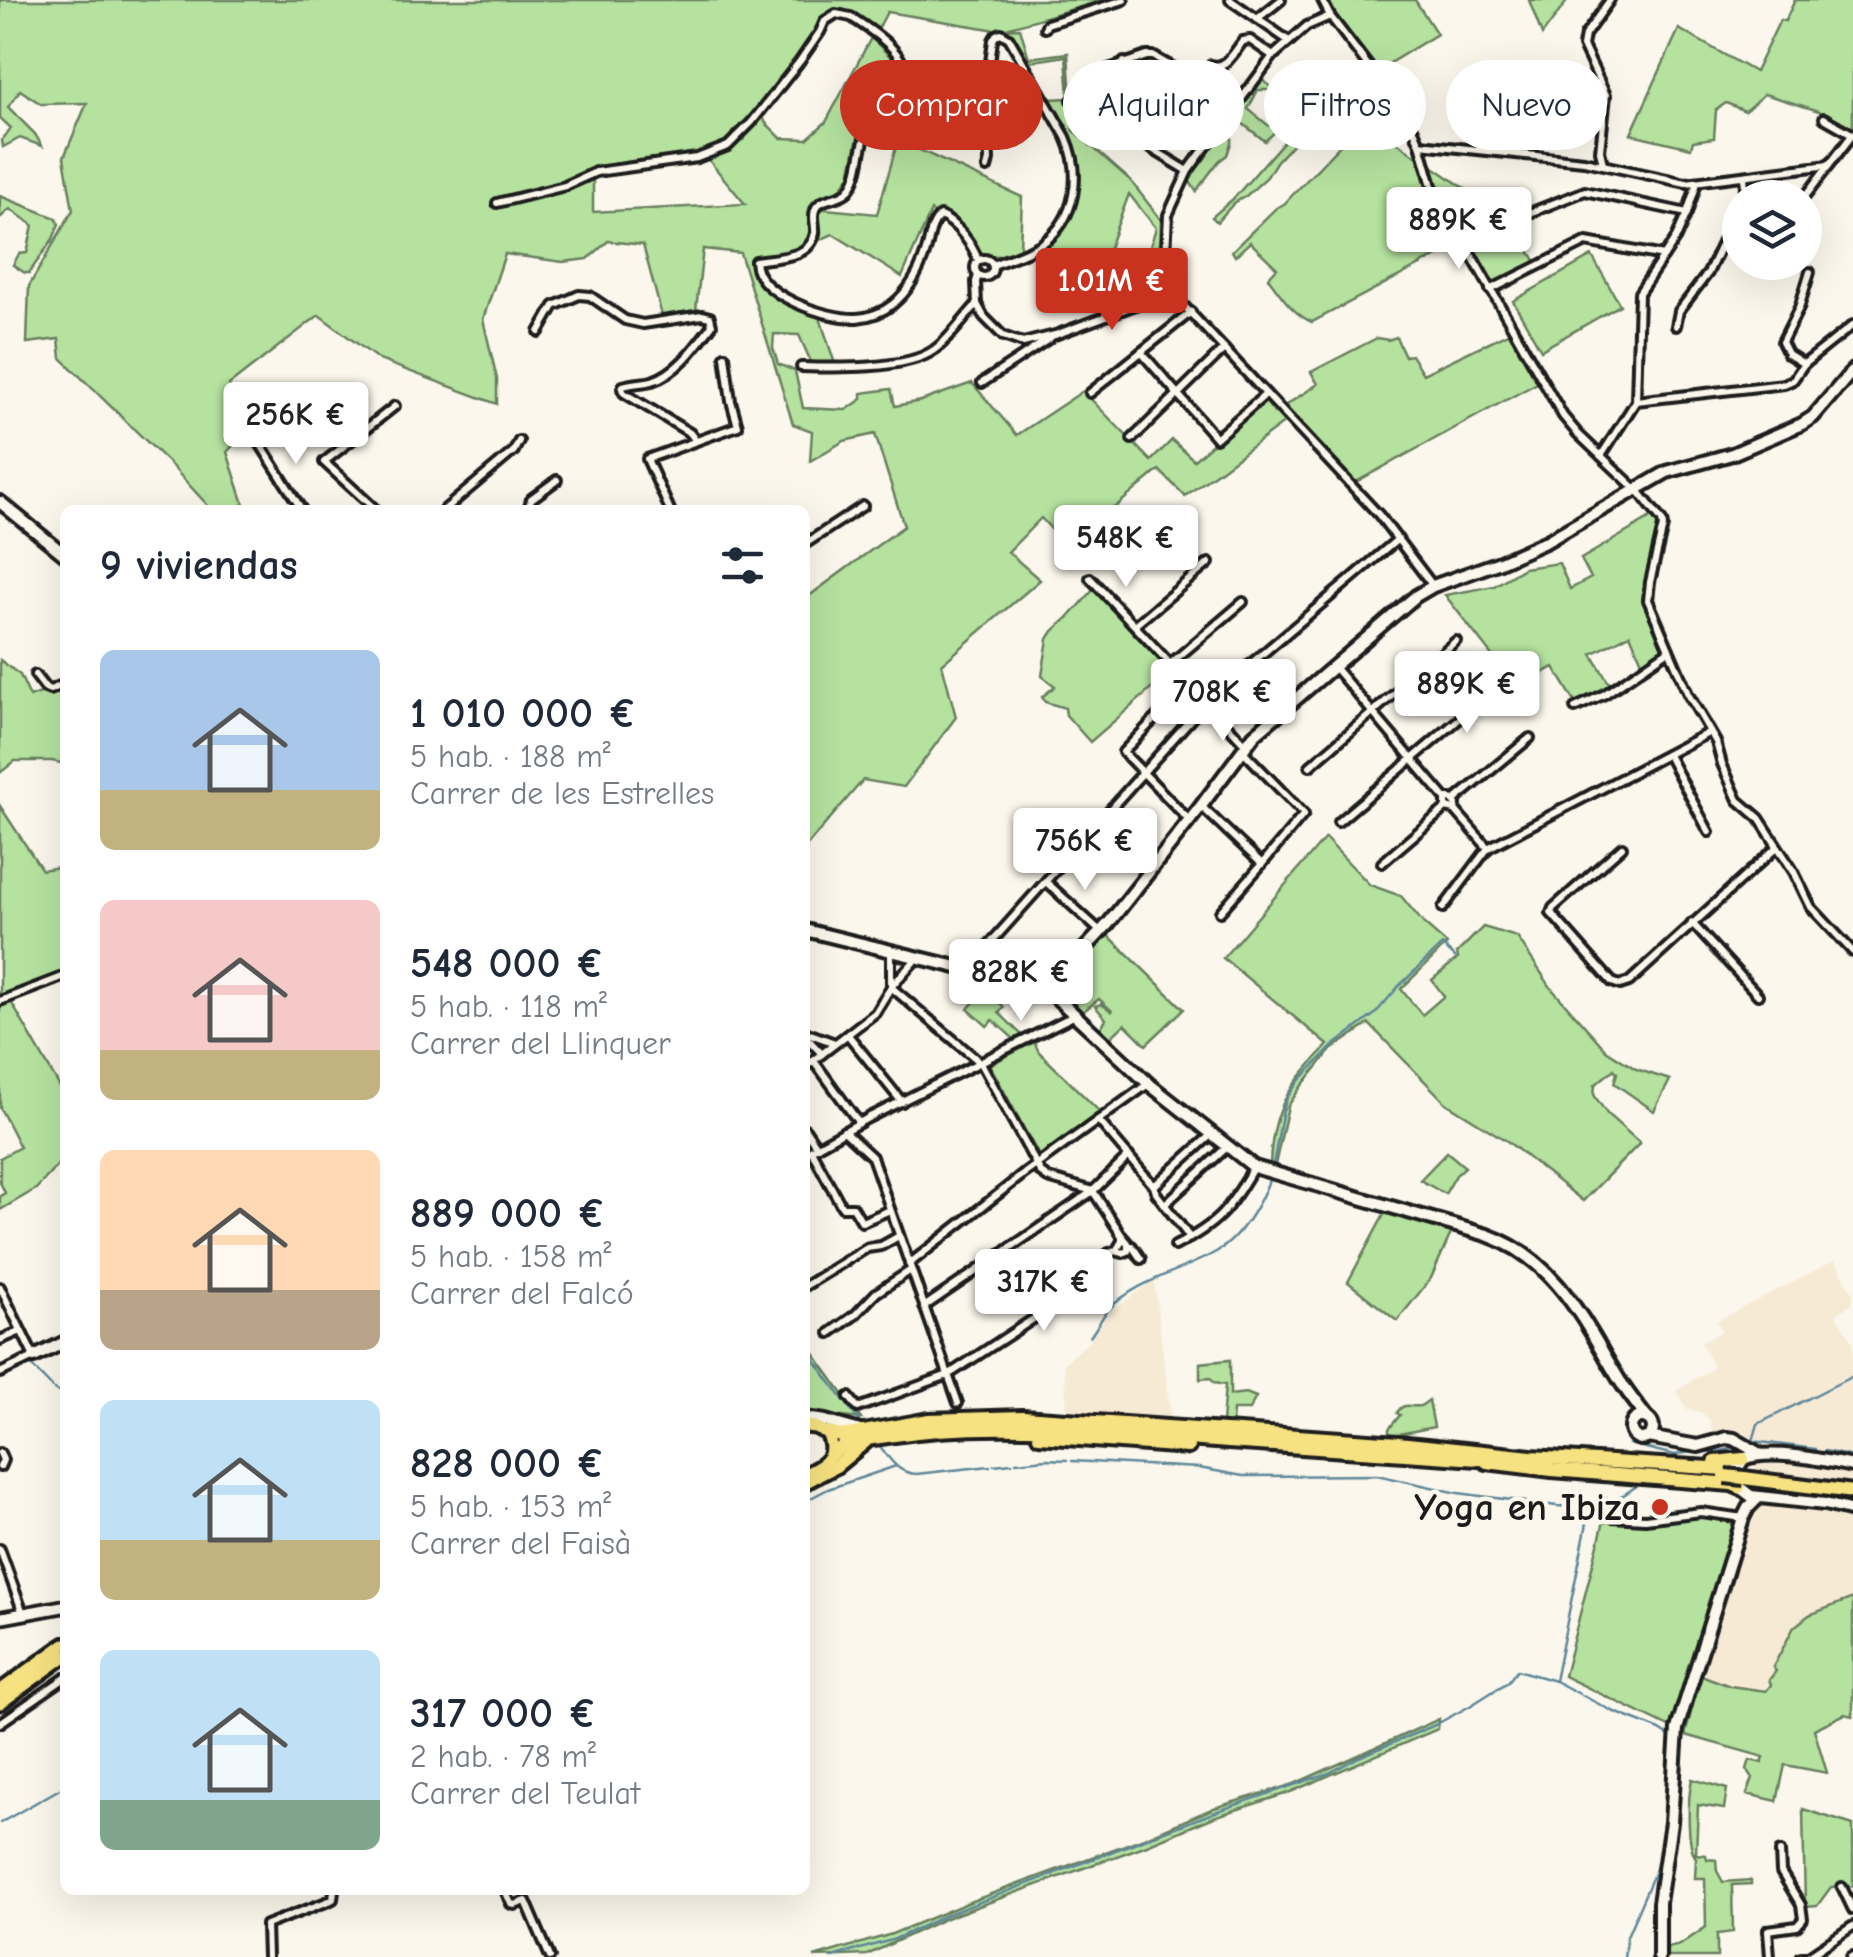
<!DOCTYPE html>
<html lang="es">
<head>
<meta charset="utf-8">
<style>
  :root { --surface:#fff; --page:#f2f2f3; --text:#1f2937; --muted:#747a83; --accent:#c8321e }
  body { margin:0; font-family:"Comic Neue",sans-serif; background:var(--page); color:var(--text); height:100vh; display:flex; flex-direction:column; font-size:38px; white-space:nowrap }
  * { box-sizing:border-box; margin:0 }
  p { font-size:32px; color:var(--muted) }
  .icon { flex:none; width:55px; height:55px; fill:none; stroke:currentColor; stroke-width:2; stroke-linecap:round; stroke-linejoin:round }
  .map { position:relative; flex:1; overflow:hidden }
  .side { position:absolute; left:60px; top:505px; width:750px; height:1390px; display:flex; flex-direction:column; background:var(--surface); border-radius:15px; box-shadow:0 10px 40px #0002 }
  .side>* { flex:none }
  .top-card { position:absolute; left:840px; top:60px; width:862px; height:90px; display:flex; gap:20px }
  .tools { position:absolute; left:1722px; top:180px; display:grid; gap:20px }
  .tools a { display:grid; place-items:center; width:100px; height:100px; border-radius:50%; background:var(--surface); box-shadow:0 10px 40px #0002; font-size:50px }
  .price { position:absolute; translate:-50% -85px; padding:0 22px; border-radius:10px; background:#fff; color:#222; font-size:32px; line-height:65px; filter:drop-shadow(0 2px 5px #0008) }
  .price::after { content:''; position:absolute; left:50%; top:60px; width:30px; height:22px; margin-left:-15px; background:inherit; clip-path:polygon(0 0,100% 0,50% 100%) }
  .price.selected { background:var(--accent); color:#fff }
  ul { padding:0; list-style:none }
  li { display:flex; align-items:center; gap:30px; height:250px; padding:0 40px }
  li span { display:grid; place-items:center; flex:none; width:280px; height:200px; border-radius:15px; color:#555 }
  li>.icon { margin-inline-start:auto }
  span .icon { width:120px; height:120px; fill:#fffc; stroke-width:1 }
  li b { font-size:42px }
  h2 { display:flex; justify-content:space-between; align-items:center; height:120px; padding:0 40px; font-size:42px }
  .chip { padding:0 35px; border-radius:45px; background:var(--surface); box-shadow:0 10px 40px #0002; font-size:35px; line-height:90px }
  .chip.selected { background:var(--accent); color:#fff }
  .map>svg:first-child { display:block }
</style>
</head>
<body>
<div class="map">
<svg width="1853" height="1957" viewBox="0 0 1853 1957">
  <rect width="100%" height="100%" fill="#fbf7ec"/>
  <filter id="ink" filterUnits="userSpaceOnUse"><feTurbulence type="fractalNoise" baseFrequency=".01" numOctaves="2"/><feDisplacementMap in="SourceGraphic" scale="20" xChannelSelector="R" yChannelSelector="G"/><feConvolveMatrix kernelMatrix="1 2 1 2 8 2 1 2 1" color-interpolation-filters="sRGB"/></filter>
  <g filter="url(#ink)">
    <g fill="#f6ead5">
      <path d="M1835,1260l18,33v9l-17,13 17,28v255l-44,17 -40,65 2,5 -5,6 -36,-5 -25,-10 2,-24 42,-137 8,-67 -16,-12 -7,-2 -20,3 -5,-18 -8,-7 -14,-3 -11,-18 37,-23 -12,-25 21,-12 -5,-10z"/>
      <path d="M1154,1280l17,138 -104,-7 -3,-48 25,-21 19,-28z"/>
    </g>
    <g fill="#b5e29f" stroke="#687f5e" stroke-width="2.5" fill-rule="evenodd">
      <path d="M0,0h1104l-101,29 17,-1 9,30 39,-5 5,77 57,50 31,40 -2,55 -8,9 -9,-12 14,-44 -27,-34 -22,59 37,33 -14,15 -12,4 -73,-57c10,-6 14,-14 20,-24 31,-48 10,-80 -15,-125l19,-1 -3,-42 -38,6 -20,-30 -121,-20 -9,17 -35,-20 -10,1 -10,6 -6,15 -57,75 5,16 16,16 26,1 19,-17 45,-84c27,25 34,31 30,69l-42,25 -9,44 -25,33 52,5 21,-74 124,57 -2,52 -22,7 -13,-1 -54,-44 -29,66 -69,-43 -38,17 -41,6 -3,10c15,30 39,37 69,51l15,46 -24,-2 -12,-27 -25,-1 -1,14 5,16 17,7 8,37 43,2 16,-11v-6l29,-4 4,17 26,-5 51,-18 45,52 66,-44 68,70 21,-21 22,20 70,-61 10,14 2,-1 9,10 -100,74 -26,-26 -64,54 -14,-11 -26,20 -14,-15 -33,34 32,28 -98,84 14,53 -52,70 -41,-7 -58,68v-249l99,-73 -29,-92 -31,7 -34,20 2,-30 -19,-7 -53,-171 -37,-4 -7,61 -34,6 -19,-71 -35,-4 -20,18 -25,3 -58,-8 -22,65 14,60v25l-118,-44 -60,-45 -90,70 19,45 -21,22 17,52 -10,6h-22l-43,-47 -108,-105 -2,-19 -32,4 2,-57 44,-76 -9,-53 23,-54 -46,1 -21,-14 -12,17 27,27 7,12 -22,-8 -17,9 -1,-7 9,-12 -11,-10zM702,152l43,52 -152,8v-45l73,-7z"/>
      <path d="M1327,0h88l22,34 -59,36 -47,-60z"/>
      <path d="M1529,0h39l-26,35z"/>
      <path d="M1795,0h58v130l-34,-19 -55,-17 -19,17 -19,-8 -10,7 -2,28 -21,3 -2,7 -60,-14 48,-105 76,43 25,-52 5,1z"/>
      <path d="M1260,79l51,35 19,-20 12,8 -16,5 -50,55 -9,15 -21,19 -12,7 -17,19 -5,-5 22,-19 71,-81 -12,-11 -15,23 -13,12 -27,-21 -6,11 -1,12 -4,12 -8,6 -23,30 -8,-12 36,-54zM1258,90h11l20,12 -9,15 -11,9 -21,-17z"/>
      <path d="M1365,119l54,39 9,29 32,57 -148,78c-20,-8 -32,-29 -44,-44l9,-10 -27,-26 -15,14 -3,-5 44,-43 8,-4z"/>
      <path d="M1432,166l57,39 18,16 -40,21 -31,-56z"/>
      <path d="M0,196l56,22 3,6 -6,15 -24,34h-4l-12,-8 6,-11 8,-1 6,-28 -23,-16 -10,9z"/>
      <path d="M1515,228l21,34 -44,22 -20,-32 1,-5z"/>
      <path d="M1592,256l28,49 -79,45 -28,-49z"/>
      <path d="M1510,332l29,50 -185,101 -71,-76 35,-23 -7,-12 66,-34 11,2 8,-3 9,19 6,-1 12,19z"/>
      <path d="M1654,516l6,7 -17,70 22,54 -21,19 -14,-32 -38,20 19,33 -36,15 -21,-35 -37,21 -72,-93 49,-9 30,-18 35,-5 11,26 21,-11 -10,-19z"/>
      <path d="M1094,589l77,83 -81,70 -24,-27 -1,-7 -20,-6 -3,-5 13,-11 -13,-10 6,-37 5,-8 18,-16z"/>
      <path d="M0,660l20,15 10,22 35,-13v80l-13,-3h-37l-15,12z"/>
      <path d="M0,806l42,64 23,-4v105l-65,25z"/>
      <path d="M1325,838l45,47 31,11 23,28 23,20 -46,45 21,26 22,-19 -12,-16 26,-22 -1,-5 26,-26 34,10 35,52 54,61 30,19 34,11 -16,31 -40,-28 3,-10 -3,-4 -19,16 -1,10 13,19 33,29 -57,58 -76,-60 -61,-38 -77,-79 -38,26 -31,38 -12,18 -13,59 -5,-1c3,-60 20,-77 58,-119l-105,-87z"/>
      <path d="M1107,934l77,75 -38,36 -21,-21 -17,16 -9,-9 7,-12 -11,-13 6,-2 12,8 -14,-13 -18,14 -28,-25z"/>
      <path d="M974,976l30,8 -12,12 12,11 -5,6 24,23 -7,5 -23,-21 -6,6 -19,-17 17,-20z"/>
      <path d="M10,1000l55,96v61l-29,32 -36,21v-14l5,-3 -5,-11v-24l20,-11 -20,-39v-104z"/>
      <path d="M1034,1042l5,10 62,61 -57,42 -6,-1 -48,-89z"/>
      <path d="M1447,1152l18,15 -9,8 -11,19 -25,-14z"/>
      <path d="M1386,1211l66,20 -21,47 -34,43 -49,-39z"/>
      <path d="M805,1341l56,78 -56,-6z"/>
      <path d="M1230,1360v35l16,-2 10,4 -7,13h-16l-1,14 -10,-1 3,-38 -11,-2 -4,-5 -10,1v-16z"/>
      <path d="M1429,1400l5,27 -45,9v-7l11,-14 -3,-2c7,-12 13,-5 23,-7 3,-1 6,-4 9,-6z"/>
      <path d="M1703,1516l30,6 2,4 -64,202 -107,-52 40,-155 39,3z"/>
      <path d="M1853,1598v118l-8,-2 -31,15 13,44 -42,-8 -8,36 -30,-7 6,-16 -6,-9 3,-9 12,3 2,-6 -79,-22 16,-60 29,11 36,5 5,-6 -2,-5 7,-9 -3,-4 21,-40 15,-12z"/>
      <path d="M1439,1719l-1,10 -150,64 -74,24 -67,28 -201,73 -79,37 -53,2 78,-23 80,-33 172,-63 70,-30 80,-24z"/>
      <path d="M1692,1779l35,10 -3,20 -26,-4 -2,49 10,1 1,4 9,1 1,11 6,11 28,-2v4l-19,1 1,47 -16,2v23h-50v-9l13,-3 26,-18 -1,-49h-10l1,-20c-10,-14 -8,-62 -4,-79z"/>
      <path d="M1803,1809l50,16v61l-22,1 -14,19 -12,1z"/>
    </g>
    <g fill="none" stroke-linecap="round" stroke-linejoin="round">
      <g stroke="#5f879a" stroke-width="2.5">
        <path d="M1273,1165l10,-55 4,-12 11,-16 34,-35 43,-33 23,-27 44,-42 13,12"/>
        <path d="M1090,1337c6,-8 11,-18 17,-26 29,-31 74,-39 109,-59 25,-14 44,-48 54,-74"/>
        <path d="M805,1347l54,74"/>
        <path d="M30,1364l24,25 11,8"/>
        <path d="M1629,1444l46,11c21,-6 42,1 63,-9"/>
        <path d="M879,1445c12,15 17,27 37,29l74,-8"/>
        <path d="M1815,1449l-62,-8 5,-17 95,-48"/>
        <path d="M1825,1451l28,6"/>
        <path d="M1072,1461l127,7 44,8 134,-1 81,18 99,13 33,2 12,-2"/>
        <path d="M1016,1462l30,-3 21,1"/>
        <path d="M994,1465l18,-2"/>
        <path d="M805,1501l23,-12 68,-23"/>
        <path d="M1609,1505l32,-22"/>
        <path d="M1590,1508l-35,173 57,30 48,19 9,6 2,12"/>
        <path d="M0,1823l65,-37"/>
        <path d="M832,1957l63,-18 51,-24 272,-104 111,-38 30,-16 76,-32 35,-19 38,-24 9,-12 38,11"/>
        <path d="M1624,1957l3,-21 32,-74 8,-51"/>
      </g>
      <defs>
        <g id="street">
          <path d="M1230,0l59,41"/>
          <path d="M1322,0l8,16 79,103 11,25 12,42 131,230 15,18 63,60 21,27 1,5 -13,56 -2,18 40,94 28,48 6,22 16,36 21,18 35,54 17,35 42,45"/>
          <path d="M1330,16l-23,10 -34,30 -85,115 -20,44 -3,56 2,13 5,9 207,222 54,71"/>
          <path d="M1257,19l24,-19"/>
          <path d="M1045,28l2,-4 77,-24"/>
          <path d="M1124,62l-10,32 54,32 43,-61c15,5 23,-13 32,-24l7,-1 23,16"/>
          <path d="M1114,94l-12,-9 -2,-13 47,-16h6l46,26"/>
          <path d="M1072,100l116,71"/>
          <path d="M1824,118l28,16"/>
          <path d="M1420,144l164,17 102,22 143,-18"/>
          <path d="M1147,145l13,-23"/>
          <path d="M1603,164l-3,-13 6,-56 -23,-49 2,-11 25,-35"/>
          <path d="M987,168l2,-8 -3,-68 7,-52 3,-5 5,-2 8,5 57,99c16,36 11,81 -23,106 -14,10 -34,15 -50,22"/>
          <path d="M1743,198l2,-11 -1,-10"/>
          <path d="M1804,198l49,-64"/>
          <path d="M497,203l68,-17 31,-14 101,-14 31,-12 24,-24 48,-61 20,-29 5,-11 11,-7 15,3c27,18 57,35 58,72 0,8 -1,17 -7,23 -8,8 -25,13 -35,19 -8,19 -5,43 -19,60 -8,9 -29,6 -33,19 -3,7 1,16 0,23 -5,27 -39,24 -60,28 1,35 73,58 102,57 13,-1 26,-6 36,-14 16,-13 27,-34 33,-53 4,-12 4,-26 14,-35 16,6 32,28 38,44"/>
          <path d="M1466,248l66,-36 53,-21 102,22"/>
          <circle cx="984" cy="268" r="9"/>
          <path d="M978,275l-2,7 1,22 7,13 19,19 20,7 32,-8 81,-30 31,-21"/>
          <path d="M1490,290l96,-48 78,14"/>
          <path d="M1676,326l3,-15 29,-38 32,-68"/>
          <path d="M539,332l15,-26 25,-11 11,1 35,24 18,4 59,-9 8,2 2,8c-15,20 -34,48 -60,56 -8,2 -17,2 -25,4l-4,1 -1,3 2,4 66,40 6,8"/>
          <path d="M1141,352l75,86 50,-44"/>
          <path d="M1804,364l-16,-10 -6,-12 17,-34 11,-36"/>
          <path d="M801,367c33,1 106,3 133,-17 16,-11 29,-31 43,-46"/>
          <path d="M982,383l68,-45"/>
          <path d="M1090,393l101,-81"/>
          <path d="M1636,401l148,-17 9,-4 11,-16 49,-39"/>
          <path d="M1132,439l92,-90"/>
          <path d="M259,442l43,68"/>
          <path d="M1601,456l35,-55 3,-108 37,-55 11,-25 10,-30"/>
          <path d="M376,510l-52,-48 71,-56"/>
          <path d="M444,510l70,-59 5,-10"/>
          <path d="M528,510l3,-11 26,-19"/>
          <path d="M670,510l-23,-51 91,-33 -7,-25 -6,-45"/>
          <path d="M805,544l58,-38"/>
          <path d="M1090,578l156,167"/>
          <path d="M1135,625l74,-62"/>
          <path d="M1170,664l73,-62"/>
          <path d="M1334,667l112,132"/>
          <path d="M35,675l10,13 5,2 15,-6"/>
          <path d="M1188,684l-65,68 66,68"/>
          <path d="M1575,708l30,-14 64,-44"/>
          <path d="M1668,755l41,77"/>
          <path d="M1310,766l146,-125"/>
          <path d="M1454,801l76,-63"/>
          <path d="M1201,806l61,58 42,-50 -61,-63"/>
          <path d="M1455,810l33,38"/>
          <path d="M1338,822l160,-136"/>
          <path d="M1622,847l-69,61 -2,5 61,69 8,3 9,-3 148,-135"/>
          <path d="M1382,863l64,-55v-9h5l5,5 -1,6 -9,-2"/>
          <path d="M1046,882l54,49"/>
          <path d="M1443,908l45,-60 222,-116"/>
          <path d="M1220,912l42,-48"/>
          <path d="M1692,923l66,72"/>
          <path d="M891,950v36"/>
          <path d="M973,970l1,-8 12,-14 221,-247 191,-162"/>
          <path d="M891,987l90,76 60,110 7,5 45,13 29,45"/>
          <path d="M0,1001l65,-25"/>
          <path d="M805,1032l30,11"/>
          <path d="M848,1035l54,67"/>
          <path d="M805,1036l17,18"/>
          <path d="M814,1061l45,62"/>
          <path d="M805,1067l70,-54 16,-26 27,-30"/>
          <path d="M1098,1120l56,66 58,-52"/>
          <path d="M805,1129l12,18"/>
          <path d="M844,1131l28,26 86,246"/>
          <path d="M811,1150l31,57h11l9,15 28,-12"/>
          <path d="M805,1153l63,-35 207,-103"/>
          <path d="M1154,1186l2,7 34,45"/>
          <path d="M1165,1204l62,-57"/>
          <path d="M1130,1246h2l9,13"/>
          <path d="M1175,1246c43,-22 54,-36 78,-78"/>
          <path d="M909,1264l116,-91 123,-89"/>
          <path d="M805,1286l62,-38 14,-2 18,-10"/>
          <path d="M0,1287l34,70 -34,16"/>
          <path d="M924,1307l169,-116 36,-35"/>
          <path d="M830,1333l25,-18 21,-22 35,-23"/>
          <path d="M0,1340l21,-9"/>
          <path d="M849,1397l9,11 90,-33 96,-63 65,-59 7,-2 7,2 5,-2v-8l-6,-7v5l-6,10"/>
          <path d="M0,1453l3,7 -3,7"/>
          <path d="M1612,1517l33,2 56,-7 42,6"/>
          <path d="M0,1549l23,64"/>
          <path d="M0,1723l65,-45"/>
          <path d="M1842,1887l11,23"/>
          <path d="M505,1890l6,14 4,1 11,-4 24,56"/>
          <path d="M267,1957l-1,-32 63,-24 4,-2 1,-9"/>
          <path d="M1770,1957l-2,-27 29,-4 6,-7 -2,-14 -20,-33 -1,-20"/>
          <path d="M1801,1957h6l46,-31"/>
          <path d="M1851,1957l2,-1"/>
        </g>
        <g id="secondary">
          <path d="M0,502l65,53"/>
          <path d="M805,930l242,59 102,95 105,83 233,68c70,25 97,87 133,146 8,13 18,25 27,37"/>
          <path d="M1047,989l61,-65 93,-118 53,-71 162,-139 17,-10 67,-24 47,-21 120,-69 65,-18 70,-30 11,-7 40,-47"/>
          <path d="M34,1357l31,-15"/>
          <circle cx="1642" cy="1428" r="11"/>
          <path d="M805,1418l20,3 35,10"/>
          <path d="M1648,1437l50,9 29,-8 7,1 26,15"/>
          <path d="M1853,1466c-30,-6 -82,-18 -110,-7l-6,11 2,17 12,9 74,8 28,7"/>
          <path d="M0,1618l65,-12"/>
          <path d="M1659,1957v-54l12,-81 6,-93 66,-211 5,-10 11,-11"/>
        </g>
        <g id="primary">
          <path d="M805,1426l10,1 12,6c11,24 -2,32 -22,41"/>
          <path d="M0,1691l65,-47"/>
          <path d="M0,1703l65,-47"/>
        </g>
        <g id="highway">
          <path d="M827,1433l15,3 87,-16 94,-3 375,26 133,14 195,12"/>
          <path d="M1039,1436l149,11"/>
          <path d="M831,1455c15,-15 35,-16 56,-19 114,-18 227,-2 341,6 88,6 177,12 265,18"/>
          <path d="M1487,1462l65,8 180,14 7,3"/>
          <path d="M1715,1462l28,-3"/>
          <path d="M1744,1478l109,14"/>
          <path d="M805,1482l31,-16 29,-24"/>
        </g>
      </defs>
      <use href="#street" stroke="#1c1c1c" stroke-width="14"/>
      <use href="#secondary" stroke="#1c1c1c" stroke-width="18"/>
      <use href="#primary" stroke="#1c1c1c" stroke-width="19"/>
      <use href="#highway" stroke="#1c1c1c" stroke-width="20"/>
      <use href="#street" stroke="#fbf7ec" stroke-width="6"/>
      <use href="#secondary" stroke="#fbf7ec" stroke-width="10"/>
      <use href="#primary" stroke="#f6e281" stroke-width="11"/>
      <use href="#highway" stroke="#f6e281" stroke-width="12"/>
      <defs>
        <path id="highway-bridge" d="M1725,1476l19,2"/>
      </defs>
      <use href="#highway-bridge" stroke="#1c1c1c" stroke-width="20" stroke-linecap="butt"/>
      <use href="#highway-bridge" stroke="#f6e281" stroke-width="12"/>
    </g>
  </g>
  <circle fill="#c8321e" stroke="#fbf7ec" stroke-width="4" cx="1660" cy="1507" r="10"/>
  <g text-anchor="middle" stroke-width="9" stroke-linejoin="round" paint-order="stroke">
    <g font-size="38" font-weight="bold" fill="#1c1c1c" stroke="#fbf7ec" text-anchor="end">
      <text x="1640" y="1520">Yoga en Ibiza</text>
    </g>
  </g>
</svg>
<div class="tools">
<a><svg class="icon" aria-label="layers" viewBox="0 0 24 24"><path d="M12 4l9 5-9 5-9-5zM3 14l9 5 9-5"/></svg></a>
</div>
<b class="price" style="left:1459px;top:272px">889K €</b>
<b class="price selected" style="left:1112px;top:333px">1.01M €</b>
<b class="price" style="left:296px;top:467px">256K €</b>
<b class="price" style="left:1126px;top:590px">548K €</b>
<b class="price" style="left:1467px;top:736px">889K €</b>
<b class="price" style="left:1223px;top:744px">708K €</b>
<b class="price" style="left:1085px;top:893px">756K €</b>
<b class="price" style="left:1021px;top:1024px">828K €</b>
<b class="price" style="left:1044px;top:1334px">317K €</b>
<div class="top-card">
<a class="chip selected">Comprar</a>
<a class="chip">Alquilar</a>
<a class="chip">Filtros</a>
<a class="chip">Nuevo</a>
</div>
<section class="side">
<h2>9 viviendas<svg class="icon" aria-label="filters" viewBox="0 0 24 24"><path d="M4 7h16M4 17h16"/><circle cx="9" cy="7" r="2"/><circle cx="15" cy="17" r="2"/></svg></h2>
<ul>
<li><span style="background:linear-gradient(#a9c7e8 70%,#c2b280 0)"><svg class="icon" aria-label="home" viewBox="0 0 24 24"><path d="M3 11l9-7 9 7M6 9v11h12V9"/></svg></span><div><b>1 010 000 €</b><p>5 hab. · 188 m²</p><p>Carrer de les Estrelles</p></div></li>
<li><span style="background:linear-gradient(#f6c9c9 75%,#c2b280 0)"><svg class="icon" aria-label="home" viewBox="0 0 24 24"><path d="M3 11l9-7 9 7M6 9v11h12V9"/></svg></span><div><b>548 000 €</b><p>5 hab. · 118 m²</p><p>Carrer del Llinquer</p></div></li>
<li><span style="background:linear-gradient(#ffd9b3 70%,#b9a48a 0)"><svg class="icon" aria-label="home" viewBox="0 0 24 24"><path d="M3 11l9-7 9 7M6 9v11h12V9"/></svg></span><div><b>889 000 €</b><p>5 hab. · 158 m²</p><p>Carrer del Falcó</p></div></li>
<li><span style="background:linear-gradient(#bfe0f5 70%,#c2b280 0)"><svg class="icon" aria-label="home" viewBox="0 0 24 24"><path d="M3 11l9-7 9 7M6 9v11h12V9"/></svg></span><div><b>828 000 €</b><p>5 hab. · 153 m²</p><p>Carrer del Faisà</p></div></li>
<li><span style="background:linear-gradient(#bfe0f5 75%,#7fa58c 0)"><svg class="icon" aria-label="home" viewBox="0 0 24 24"><path d="M3 11l9-7 9 7M6 9v11h12V9"/></svg></span><div><b>317 000 €</b><p>2 hab. · 78 m²</p><p>Carrer del Teulat</p></div></li>
</ul>
</section>
</div>
</body>
</html>
